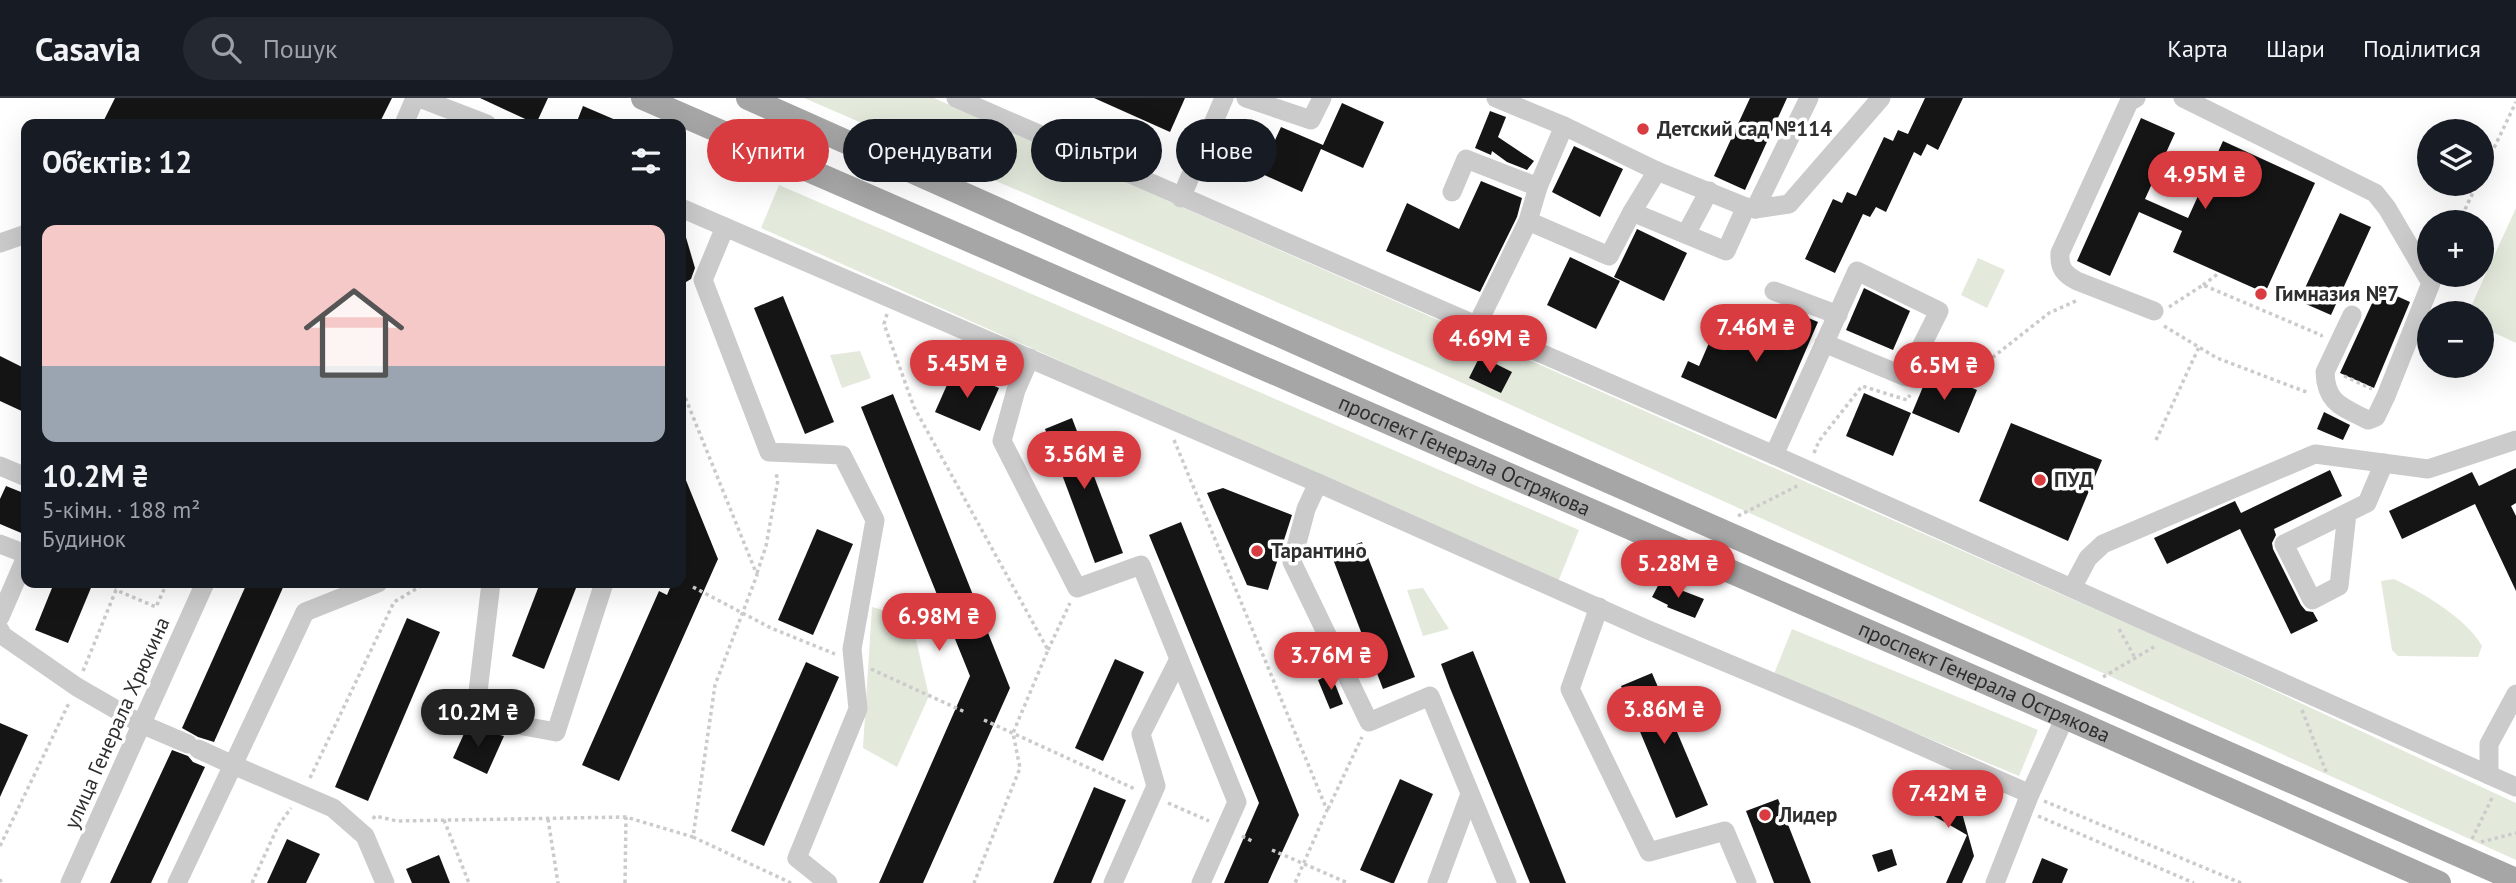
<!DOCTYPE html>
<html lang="uk">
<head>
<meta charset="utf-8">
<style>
  :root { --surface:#171b24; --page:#242831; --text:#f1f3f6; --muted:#9ea1a6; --line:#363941; --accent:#d83c40 }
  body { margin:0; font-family:"PT Sans",sans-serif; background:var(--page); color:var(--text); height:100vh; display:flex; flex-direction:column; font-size:26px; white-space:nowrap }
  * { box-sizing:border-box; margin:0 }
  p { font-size:23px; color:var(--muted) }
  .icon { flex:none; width:38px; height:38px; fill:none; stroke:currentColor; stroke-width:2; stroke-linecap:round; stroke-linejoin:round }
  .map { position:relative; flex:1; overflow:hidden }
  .panel { position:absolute; left:21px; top:21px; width:665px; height:469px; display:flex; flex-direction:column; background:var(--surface); border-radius:14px; box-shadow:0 7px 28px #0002 }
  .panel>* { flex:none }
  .guide { position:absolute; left:707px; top:21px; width:665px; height:63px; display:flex; gap:14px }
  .buttons { position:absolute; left:2417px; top:21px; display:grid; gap:14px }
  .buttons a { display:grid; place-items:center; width:77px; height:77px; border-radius:50%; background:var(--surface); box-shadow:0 7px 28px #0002; font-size:35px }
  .price { position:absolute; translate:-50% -60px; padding:0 16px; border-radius:24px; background:var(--accent); color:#fff; font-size:23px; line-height:46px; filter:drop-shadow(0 2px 4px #0008) }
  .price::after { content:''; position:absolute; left:50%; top:42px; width:21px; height:16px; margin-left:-10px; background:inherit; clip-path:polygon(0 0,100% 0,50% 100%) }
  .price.selected { background:#222; color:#fff }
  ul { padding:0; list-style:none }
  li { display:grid; align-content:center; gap:14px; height:371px; padding:0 21px }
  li+li { border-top:2px solid var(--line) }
  li span { display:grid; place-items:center; height:217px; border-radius:14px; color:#555 }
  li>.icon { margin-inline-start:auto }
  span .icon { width:126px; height:126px; fill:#fffc; stroke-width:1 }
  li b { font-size:30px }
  h2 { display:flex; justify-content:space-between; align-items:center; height:84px; padding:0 21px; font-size:30px }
  .pill { padding:0 24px; border-radius:32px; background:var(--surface); box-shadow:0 7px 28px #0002; font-size:24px; line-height:63px }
  .pill.selected { background:var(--accent); color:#fff }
  header { display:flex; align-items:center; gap:42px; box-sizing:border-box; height:98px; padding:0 35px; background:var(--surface); border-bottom:2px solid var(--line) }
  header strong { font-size:33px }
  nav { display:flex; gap:38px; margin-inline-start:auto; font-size:24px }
  .search { width:490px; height:63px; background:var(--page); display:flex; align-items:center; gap:18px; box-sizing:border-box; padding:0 24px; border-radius:38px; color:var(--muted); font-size:26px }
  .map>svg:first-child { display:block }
</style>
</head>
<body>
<header>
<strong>Casavia</strong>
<div class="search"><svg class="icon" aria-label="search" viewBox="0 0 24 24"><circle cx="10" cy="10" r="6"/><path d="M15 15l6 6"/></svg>Пошук</div>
<nav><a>Карта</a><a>Шари</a><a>Поділитися</a></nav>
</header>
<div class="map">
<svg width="2516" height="785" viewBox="0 0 2516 785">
  <rect width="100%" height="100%" fill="#fff"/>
  <g fill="#e3eadc">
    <path d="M804,0h130l1231,542 351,163v57l-1089,-493z"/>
    <path d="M779,87l800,345 -21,52 -797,-354z"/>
    <path d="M2516,110v135l-34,-16v-14h-14z"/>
    <path d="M1978,160l27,12 -18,38 -26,-13z"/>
    <path d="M860,253l11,27 -29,10 -12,-33z"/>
    <path d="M2394,481c29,14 72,39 88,67l-4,11 -80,-1 -6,-6 -11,-69z"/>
    <path d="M1422,490h1l26,41 -26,7 -16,-46z"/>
    <path d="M872,509l39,11 18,78 -32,71 -34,-19z"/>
    <path d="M1792,531l246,101 -19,46 -245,-102z"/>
  </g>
  <g fill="#151515">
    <path d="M115,0h277l-13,26h-277z"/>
    <path d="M480,0h68l-12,26z"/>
    <path d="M1094,0h91l-15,34z"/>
    <path d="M1750,0h37l-42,92 -31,-14z"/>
    <path d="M1925,0h38l-25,52 -11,-6 -6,12 -7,-4 -28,60 -10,-5 -6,10 -7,-3 -28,59 -30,-14 28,-60 9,4 5,-11 9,4 28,-59 9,4 5,-11 10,4z"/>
    <path d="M1342,5l42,19 -21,46 -42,-19 -19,43 -42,-19 21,-46 42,18z"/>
    <path d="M583,8l42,18h-49z"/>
    <path d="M1490,13l16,6 -8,20 36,24 -7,9 -20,-8 -15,-11 -1,4 -16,-7z"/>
    <path d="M2141,20l34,15 -30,66 43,19 35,-77 92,42 -50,110 -92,-41 9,-21 -43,-19 -29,64 -33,-15z"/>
    <path d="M1574,48l49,23 -23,48 -48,-25z"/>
    <path d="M1481,83l41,17 -5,19 -37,75 -94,-41 21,-48 52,26z"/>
    <path d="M2340,115l31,14 -40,88 -32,-14z"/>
    <path d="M1637,131l50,24 -23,48 -50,-24z"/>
    <path d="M685,136l10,34 -4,11 -10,6v-50z"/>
    <path d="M1570,159l50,24 -24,48 -49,-24z"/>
    <path d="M1864,190l46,23 -17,39 -47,-20z"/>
    <path d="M2379,190l31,14 -36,86 -34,-15z"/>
    <path d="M783,198l51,126 -29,12 -51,-126z"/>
    <path d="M1780,208l38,16 -42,97 -95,-42 7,-16 11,5 16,-37 46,20z"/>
    <path d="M0,258l26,13v44l-26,-12z"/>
    <path d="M1480,258l32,16 -11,21 -32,-15z"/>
    <path d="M954,271l45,19 -19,43 -45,-19z"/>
    <path d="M1930,272l47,20 -18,43 -47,-20z"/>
    <path d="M1864,295l47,20 -18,43 -47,-20z"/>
    <path d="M893,296l117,294 -87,195h-44l91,-207 -109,-269z"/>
    <path d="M2324,314l26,13 -7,15 -26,-11z"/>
    <path d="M1072,320l51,135 -28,10 -50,-134z"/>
    <path d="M2011,325l91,37 -34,81 -89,-40z"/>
    <path d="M681,370l37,91 -99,222 -37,-16 77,-174 8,4 5,-12h9z"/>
    <path d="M2516,370v35l-5,3 5,10v75l-41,-87 -73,35 -13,-28 83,-39 7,14z"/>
    <path d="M2330,372l12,26 -68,33 2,6 -4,8 1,6 28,56 5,6 7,1 5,9 -27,13 -51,-105 -73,35 -13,-26 81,-37 6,12z"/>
    <path d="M6,388l20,8v41l-26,-11v-25z"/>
    <path d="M1223,390l69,27 -24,75 -21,-5 -40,-92z"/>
    <path d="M1181,424l118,293 -31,68h-44l35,-80 -110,-268z"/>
    <path d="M817,431l36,15 -40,91 -35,-15z"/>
    <path d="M1362,444l53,135 -32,12 -52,-135z"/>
    <path d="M1660,484l44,17 -9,19 -28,-11 1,-2 -16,-8z"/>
    <path d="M54,485h39l-25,60 -33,-13z"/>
    <path d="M247,485h38l-71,159 -16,-5 -16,-9z"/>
    <path d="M540,485h38l-34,86 -32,-13z"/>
    <path d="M407,520l33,14 -72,169 -33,-14z"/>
    <path d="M1473,553l93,232h-36l-80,-195 -9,-24z"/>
    <path d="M1115,561l29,13 -41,89 -28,-13z"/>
    <path d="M806,564l33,15 -75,169 -33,-15z"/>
    <path d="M1652,575l56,132 -32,13 -55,-132z"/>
    <path d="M1331,576l12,30 -13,5 -12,-29z"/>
    <path d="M0,625l28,12 -28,62z"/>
    <path d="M467,629l37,9 -17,38 -34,-16z"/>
    <path d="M172,652l16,6 5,6 12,5 -54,116h-41z"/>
    <path d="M1400,681l33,15 -39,89h-3l-31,-13z"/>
    <path d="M1094,689l32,13 -35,83h-38z"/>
    <path d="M1916,689l46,26 12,43 -12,27h-16l21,-48 -59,-34z"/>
    <path d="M1778,701l33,84h-37l-28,-72z"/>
    <path d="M287,741l33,15 -14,29h-39z"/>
    <path d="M1892,751l5,16 -19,7 -6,-17z"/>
    <path d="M439,757l11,28h-38l-6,-14z"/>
    <path d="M2042,760l26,11 -6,14h-30z"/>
  </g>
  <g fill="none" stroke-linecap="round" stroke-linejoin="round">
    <g stroke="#cbcbcb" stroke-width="3.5" stroke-dasharray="3.5 3.5" stroke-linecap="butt">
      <path d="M2482,75l34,-71"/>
      <path d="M2459,124l18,-38"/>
      <path d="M2203,187l16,-12"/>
      <path d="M2169,209l34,-22 118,50 1,2"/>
      <path d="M887,216l-3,10 30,83 134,243 -35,83 7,35 -46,115"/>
      <path d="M2164,228l53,32 92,35"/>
      <path d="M1932,267h51l66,-52 29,-13"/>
      <path d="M2344,278l28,13"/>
      <path d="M1174,342l153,370 -32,73"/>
      <path d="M2156,342l43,-93"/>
      <path d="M1814,355l5,-12 43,-55 45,14 3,-5"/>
      <path d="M1738,418l61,-31"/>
      <path d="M757,475l9,-27 12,-66 -3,-9"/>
      <path d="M693,489l78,41 64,26"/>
      <path d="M2119,531l15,27"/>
      <path d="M1048,552l22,-47"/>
      <path d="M871,571l94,43"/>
      <path d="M83,573l33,-81 40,17 11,-24"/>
      <path d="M2103,579l54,-32"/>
      <path d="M2302,612l25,64"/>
      <path d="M984,622l151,69"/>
      <path d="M310,680l84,-176 32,-19"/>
      <path d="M2044,703l197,82"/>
      <path d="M1168,705l41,18"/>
      <path d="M1328,711l34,-72"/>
      <path d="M2038,718l156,67"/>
      <path d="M373,721l2,-3 22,5 229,-4 67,20 22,-152 42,-110 -76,-188"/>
      <path d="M548,721l10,64"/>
      <path d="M444,722l25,63"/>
      <path d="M1242,738l10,5"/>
      <path d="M693,739l98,46"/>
      <path d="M2472,741l21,-43"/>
      <path d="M2481,744l35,-9"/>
      <path d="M0,748l69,-143"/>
      <path d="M1272,752l76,33"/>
      <path d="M0,781l1,4"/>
      <path d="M252,785l26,-57 13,-18"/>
      <path d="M625,785l1,-66"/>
    </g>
    <g stroke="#cbcbcb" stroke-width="19">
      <path d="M419,0l68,26"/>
      <path d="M956,0l818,357 742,332"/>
      <path d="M1246,0l65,22 11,-22"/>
      <path d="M1496,0l68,28"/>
      <path d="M2136,0l-7,4 -69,151c-1,15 4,21 17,28l77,30"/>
      <path d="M2183,0l192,95 12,15 44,75 -45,113 -10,21 -8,3c-25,-13 -42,-16 -43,-48l27,-57"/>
      <path d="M404,26l11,-26"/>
      <path d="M1657,73l-25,41 94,39 20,-44"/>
      <path d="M1452,94l14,-33 72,28"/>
      <path d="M1181,100l43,-100"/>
      <path d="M681,110l637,275 328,146 212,89 172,76"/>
      <path d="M1755,111l54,-111"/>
      <path d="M1528,123l81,35 23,-44"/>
      <path d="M725,129l-22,53 66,172 73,3 33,65 -23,129 6,60 -61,149 31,25"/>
      <path d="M1686,136l23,-43"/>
      <path d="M0,145l26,-9"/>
      <path d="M1774,193l64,24"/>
      <path d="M1477,227l51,-104 10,-34 26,-61 93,45 89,36 9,2 34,-5 92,-106"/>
      <path d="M1030,260l-14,32 -14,51 75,147 64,-23 96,237 -36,81"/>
      <path d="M1774,357c28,-61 55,-123 83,-184l82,40 -33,66 -82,-34"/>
      <path d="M0,368l26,11"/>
      <path d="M1318,385l-12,26 -14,53 77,160 61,-26 77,187"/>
      <path d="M2347,415l-8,73 -27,14 -28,-56 83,-41 17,-40"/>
      <path d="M0,446l26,10"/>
      <path d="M378,485l-73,29 -72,153 100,43 32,28 20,47"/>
      <path d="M491,485l-16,134 81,15 48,-149"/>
      <path d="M2072,490l16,-30 15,-14 212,-90 113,15 88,-29"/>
      <path d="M1599,509l-29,82 79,163 76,-21 22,52"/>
      <path d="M0,519l26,-60"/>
      <path d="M0,532l2,5 75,52 64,37 47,20"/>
      <path d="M2489,677v-31l27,-50"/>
      <path d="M70,785l135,-300"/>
      <path d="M177,785l56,-118 -35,-16"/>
      <path d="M1113,785l43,-97 -15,-52 38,-75"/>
      <path d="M1437,785l33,-89"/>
      <path d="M1995,785l35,-89 35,-77"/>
    </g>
    <g stroke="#a6a6a6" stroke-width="24">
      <path id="s1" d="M643,0l1422,619 374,166"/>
      <path d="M748,0l735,328 1033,454"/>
    </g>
  </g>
  <g fill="#d83c40" stroke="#fff" stroke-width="2.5">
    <circle cx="1643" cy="31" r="7"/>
    <circle cx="2261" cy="196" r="7"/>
    <circle cx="2040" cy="382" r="7"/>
    <circle cx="1257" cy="453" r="7"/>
    <circle cx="1765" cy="717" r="7"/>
  </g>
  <g text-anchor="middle" stroke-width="7" stroke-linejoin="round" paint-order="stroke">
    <g font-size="21" font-weight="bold" fill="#2e2e2e" stroke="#fff" text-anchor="start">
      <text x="1657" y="38">Детский сад №114</text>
      <text x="2275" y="203">Гимназия №7</text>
      <text x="2054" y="389">ПУД</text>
      <text x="1271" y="460">Тарантино</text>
      <text x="1779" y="724">Лидер</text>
    </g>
    <g font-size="21" fill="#2e2e2e" stroke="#fff">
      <text dy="7" stroke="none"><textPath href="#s1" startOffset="896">проспект Генерала Острякова</textPath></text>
      <text dy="7" stroke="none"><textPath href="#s1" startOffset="1463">проспект Генерала Острякова</textPath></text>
      <text transform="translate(117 625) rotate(-66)" y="7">улица Генерала Хрюкина</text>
    </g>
  </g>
</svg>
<div class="buttons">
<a><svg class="icon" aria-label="layers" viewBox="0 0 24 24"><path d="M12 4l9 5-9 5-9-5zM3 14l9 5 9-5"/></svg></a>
<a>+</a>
<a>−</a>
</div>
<b class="price" style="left:2205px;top:113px">4.95M ₴</b>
<b class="price" style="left:1756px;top:266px">7.46M ₴</b>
<b class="price" style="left:1490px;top:277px">4.69M ₴</b>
<b class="price" style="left:967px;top:302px">5.45M ₴</b>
<b class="price" style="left:1944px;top:304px">6.5M ₴</b>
<b class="price" style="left:1084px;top:393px">3.56M ₴</b>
<b class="price" style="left:1678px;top:502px">5.28M ₴</b>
<b class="price" style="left:939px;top:555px">6.98M ₴</b>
<b class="price" style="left:1331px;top:594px">3.76M ₴</b>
<b class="price" style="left:1664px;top:648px">3.86M ₴</b>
<b class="price selected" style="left:478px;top:651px">10.2M ₴</b>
<b class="price" style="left:1948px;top:732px">7.42M ₴</b>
<div class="guide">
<a class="pill selected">Купити</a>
<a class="pill">Орендувати</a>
<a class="pill">Фільтри</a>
<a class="pill">Нове</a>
</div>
<section class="panel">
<h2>Об’єктів: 12<svg class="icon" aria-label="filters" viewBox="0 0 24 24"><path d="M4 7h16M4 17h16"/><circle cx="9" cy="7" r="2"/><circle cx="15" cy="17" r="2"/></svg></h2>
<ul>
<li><span style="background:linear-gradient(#f6c9c9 65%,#9aa5b1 0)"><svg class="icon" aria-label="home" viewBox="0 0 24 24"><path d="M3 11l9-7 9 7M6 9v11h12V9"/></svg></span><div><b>10.2M ₴</b><p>5-кімн. · 188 m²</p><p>Будинок</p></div></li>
</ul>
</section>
</div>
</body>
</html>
